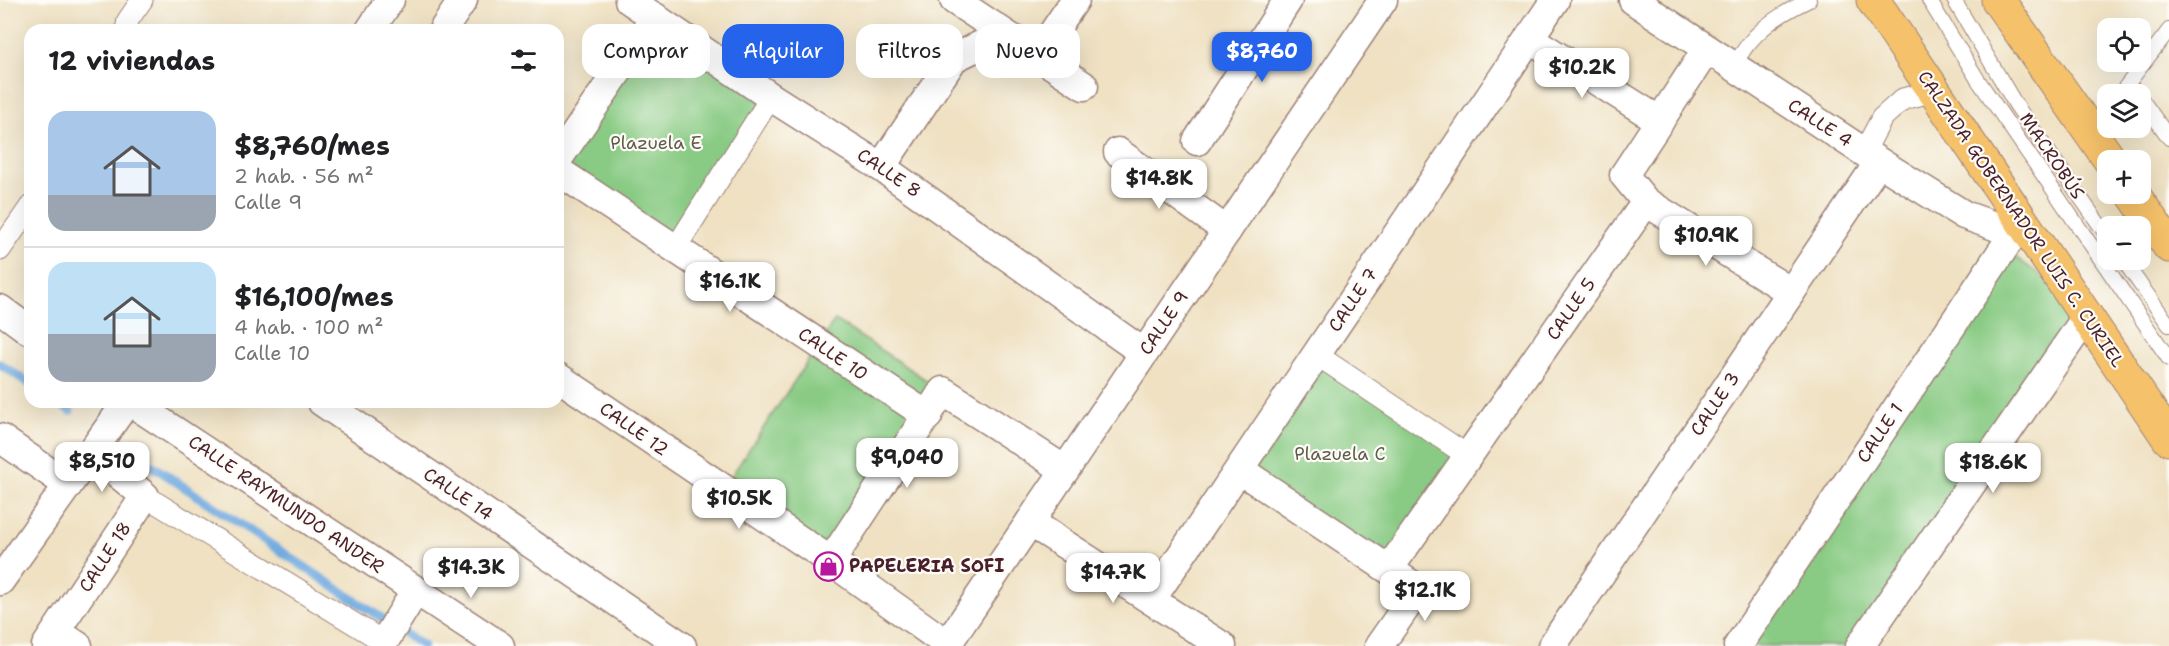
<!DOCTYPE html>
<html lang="es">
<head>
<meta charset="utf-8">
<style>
  :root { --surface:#fff; --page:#f2f2f2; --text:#202124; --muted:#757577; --line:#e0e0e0; --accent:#2563eb }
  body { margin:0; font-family:"Shantell Sans",sans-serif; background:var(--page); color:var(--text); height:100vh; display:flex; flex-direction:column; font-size:22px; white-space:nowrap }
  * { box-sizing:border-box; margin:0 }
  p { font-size:20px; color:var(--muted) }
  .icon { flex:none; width:33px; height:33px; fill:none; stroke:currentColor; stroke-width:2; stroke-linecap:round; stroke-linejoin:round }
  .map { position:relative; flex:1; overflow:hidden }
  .panel { position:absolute; left:24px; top:24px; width:540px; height:384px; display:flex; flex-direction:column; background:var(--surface); border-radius:18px; box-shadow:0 6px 24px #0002 }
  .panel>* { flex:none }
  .guide { position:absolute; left:582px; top:24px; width:570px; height:54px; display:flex; gap:12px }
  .controls { position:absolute; left:2097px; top:18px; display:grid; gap:12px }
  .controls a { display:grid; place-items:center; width:54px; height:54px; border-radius:12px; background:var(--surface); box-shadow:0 6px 24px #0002; font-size:30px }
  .price { position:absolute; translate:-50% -51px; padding:0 14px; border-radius:12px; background:#fff; color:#222; font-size:20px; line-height:39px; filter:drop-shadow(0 2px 3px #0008) }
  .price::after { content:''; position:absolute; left:50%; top:36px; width:18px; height:14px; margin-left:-9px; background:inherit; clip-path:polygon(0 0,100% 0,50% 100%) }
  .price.on { background:var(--accent); color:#fff }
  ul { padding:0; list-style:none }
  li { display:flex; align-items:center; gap:18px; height:150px; padding:0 24px }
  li+li { border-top:2px solid var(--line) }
  li span { display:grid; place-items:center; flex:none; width:168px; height:120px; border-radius:18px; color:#555 }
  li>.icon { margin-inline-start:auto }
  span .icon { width:72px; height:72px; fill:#fffc; stroke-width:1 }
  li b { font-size:26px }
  h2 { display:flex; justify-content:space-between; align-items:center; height:72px; padding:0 24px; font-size:26px }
  .pill { padding:0 21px; border-radius:18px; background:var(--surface); box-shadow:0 6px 24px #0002; font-size:21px; line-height:54px }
  .pill.on { background:var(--accent); color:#fff }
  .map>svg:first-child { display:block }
</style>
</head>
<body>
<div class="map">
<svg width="2169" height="646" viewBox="0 0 2169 646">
  <rect width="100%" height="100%" fill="#fdfcf7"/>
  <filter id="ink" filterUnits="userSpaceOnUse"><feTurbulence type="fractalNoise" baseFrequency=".0167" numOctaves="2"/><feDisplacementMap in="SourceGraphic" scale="12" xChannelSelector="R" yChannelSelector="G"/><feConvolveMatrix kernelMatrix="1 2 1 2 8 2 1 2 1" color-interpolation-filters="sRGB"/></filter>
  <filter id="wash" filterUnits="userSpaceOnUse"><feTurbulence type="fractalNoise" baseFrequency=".008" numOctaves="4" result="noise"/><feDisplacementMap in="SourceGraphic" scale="24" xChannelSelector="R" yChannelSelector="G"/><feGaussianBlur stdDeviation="1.35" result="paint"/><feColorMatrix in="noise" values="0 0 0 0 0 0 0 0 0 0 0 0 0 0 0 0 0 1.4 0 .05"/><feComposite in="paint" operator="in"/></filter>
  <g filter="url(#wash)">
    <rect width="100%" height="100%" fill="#efe1c2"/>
    <g fill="#89cb84" stroke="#6a7558" stroke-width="1.5">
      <path d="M655,17l116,80 -96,152 -117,-90z"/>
      <path d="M2007,251l54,39 23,26 -231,330h-112z"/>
      <path d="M835,320l108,71 -112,170 -109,-71z"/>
      <path d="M1317,355l151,101 -79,113 -149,-99z"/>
    </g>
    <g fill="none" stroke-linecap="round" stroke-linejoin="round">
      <g stroke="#70aae0" stroke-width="9">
        <path d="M0,364l30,20"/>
        <path d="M57,402l13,9"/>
        <path d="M142,459l241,160"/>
        <path d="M402,632l21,14"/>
      </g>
    </g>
  </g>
  <g filter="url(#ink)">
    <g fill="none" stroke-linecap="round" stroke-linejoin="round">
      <defs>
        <g id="service">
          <path d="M1929,0l49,80 191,279"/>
          <path d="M1954,0l62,105 92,132"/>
          <path d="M1734,67c16,-34 42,-51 75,-67"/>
          <path d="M2120,94l49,-64"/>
          <path d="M2140,97l29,41"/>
          <path d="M2088,129l20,-21"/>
          <path d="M2123,260l46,65"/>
        </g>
        <g id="pedestrian">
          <path d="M126,30l2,-10 14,-20"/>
          <path d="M1864,152l18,-34 21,-19 32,-8"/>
          <path d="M675,249l96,-152"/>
          <path d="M0,250l30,-43"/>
          <path d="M1317,355l151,101"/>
          <path d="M145,496l239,146"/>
        </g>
        <g id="minor">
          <path d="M629,0l142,97 110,70 263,186"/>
          <path d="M954,0l130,86"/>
          <path d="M1633,0l246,162 85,53 50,18"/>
          <path d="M370,30l20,-30"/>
          <path d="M443,30l20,-30"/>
          <path d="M1529,38l131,83"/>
          <path d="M1038,55l37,-55"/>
          <path d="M1197,141l91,-141"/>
          <path d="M1118,152l109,79"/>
          <path d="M558,159l97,-142"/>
          <path d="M881,167l73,-109 49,-24"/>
          <path d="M558,171l370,245"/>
          <path d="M1646,202l145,90"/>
          <path d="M0,309l30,22"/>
          <path d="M558,377l273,184 116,83"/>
          <path d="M131,402l369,244"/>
          <path d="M322,402l360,244"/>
          <path d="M0,438l68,47"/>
          <path d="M1240,470l172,115 1,12 -34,49"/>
          <path d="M1030,522l192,124"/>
          <path d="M831,561l112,-170 122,79"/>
          <path d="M1389,569l257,-367 -22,-27 83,-126"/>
          <path d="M0,581l127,-179"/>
          <path d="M1151,600l404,-600"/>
          <path d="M57,632l21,14"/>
          <path d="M384,642l32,-52"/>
          <path d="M46,646l99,-150 -54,-44"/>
          <path d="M946,646l437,-646"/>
          <path d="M1552,646l327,-484"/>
          <path d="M1738,646l284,-425"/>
          <path d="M1860,646l227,-330"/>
        </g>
        <g id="primary">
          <path d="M1873,0l296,439"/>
          <path d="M1998,0l112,160"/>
          <path d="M2133,194l36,52"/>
        </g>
      </defs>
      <use href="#service" stroke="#9c8076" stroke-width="16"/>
      <use href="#pedestrian" stroke="#9c8076" stroke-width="23"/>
      <use href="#minor" stroke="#9c8076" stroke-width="31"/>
      <use href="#primary" stroke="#9c8076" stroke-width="35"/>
      <use href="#service" stroke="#fff" stroke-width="14"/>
      <use href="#pedestrian" stroke="#fff" stroke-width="21"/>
      <use href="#minor" stroke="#fff" stroke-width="28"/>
      <use href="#primary" stroke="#f5c16b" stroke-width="33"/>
    </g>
  </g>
  <defs>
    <symbol id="shop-ring" viewBox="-11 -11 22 22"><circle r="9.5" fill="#fdfcf7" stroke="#b5179e" stroke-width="1.5"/><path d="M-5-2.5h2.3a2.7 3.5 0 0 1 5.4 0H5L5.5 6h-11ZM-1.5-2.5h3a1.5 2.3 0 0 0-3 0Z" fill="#b5179e"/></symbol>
  </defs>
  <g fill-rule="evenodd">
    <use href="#shop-ring" x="812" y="550" width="33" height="33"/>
  </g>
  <g text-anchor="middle" stroke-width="4.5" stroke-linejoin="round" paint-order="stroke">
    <g font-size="18" fill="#4a1f2b" stroke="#fdfcf7">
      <text transform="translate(1820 123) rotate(33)" y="6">CALLE 4</text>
      <text transform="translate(2052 156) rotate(56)" y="6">MACROBÚS</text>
      <text transform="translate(889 173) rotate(34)" y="6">CALLE 8</text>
      <text transform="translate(2021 219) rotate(56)" y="6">CALZADA GOBERNADOR LUIS C. CURIEL</text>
      <text transform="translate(1353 300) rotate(-56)" y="6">CALLE 7</text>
      <text transform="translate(1571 309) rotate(-55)" y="6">CALLE 5</text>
      <text transform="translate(1164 323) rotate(-56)" y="6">CALLE 9</text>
      <text transform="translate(833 354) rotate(34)" y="6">CALLE 10</text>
      <text transform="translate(1715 404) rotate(-56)" y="6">CALLE 3</text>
      <text transform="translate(634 429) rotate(35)" y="6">CALLE 12</text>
      <text transform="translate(1880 433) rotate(-56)" y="6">CALLE 1</text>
      <text transform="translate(458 494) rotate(34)" y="6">CALLE 14</text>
      <text transform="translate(286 504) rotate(34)" y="6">CALLE RAYMUNDO ANDER</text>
      <text transform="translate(105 557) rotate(-57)" y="6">CALLE 18</text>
    </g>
    <g font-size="18" fill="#605b4a" stroke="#fdfcf7">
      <text x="656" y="149">Plazuela E</text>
      <text x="1340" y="460">Plazuela C</text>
    </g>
    <g font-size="18" font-weight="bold" fill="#4a1f2b" stroke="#fdfcf7" text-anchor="start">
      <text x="849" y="572">PAPELERIA SOFI</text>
    </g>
  </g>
</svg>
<div class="controls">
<a><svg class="icon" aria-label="locate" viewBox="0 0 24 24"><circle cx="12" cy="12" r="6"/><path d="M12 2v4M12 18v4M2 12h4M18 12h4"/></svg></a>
<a><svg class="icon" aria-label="layers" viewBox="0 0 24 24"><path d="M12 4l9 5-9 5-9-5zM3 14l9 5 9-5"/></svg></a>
<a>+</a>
<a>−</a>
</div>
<b class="price on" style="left:1262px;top:83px">$8,760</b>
<b class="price" style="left:1582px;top:99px">$10.2K</b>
<b class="price" style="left:1159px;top:210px">$14.8K</b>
<b class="price" style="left:1706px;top:267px">$10.9K</b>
<b class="price" style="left:730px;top:313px">$16.1K</b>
<b class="price" style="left:907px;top:489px">$9,040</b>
<b class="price" style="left:102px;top:493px">$8,510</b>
<b class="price" style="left:1993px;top:494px">$18.6K</b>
<b class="price" style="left:739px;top:530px">$10.5K</b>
<b class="price" style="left:471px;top:599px">$14.3K</b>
<b class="price" style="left:1113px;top:604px">$14.7K</b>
<b class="price" style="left:1425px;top:622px">$12.1K</b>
<div class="guide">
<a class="pill">Comprar</a>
<a class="pill on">Alquilar</a>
<a class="pill">Filtros</a>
<a class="pill">Nuevo</a>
</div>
<section class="panel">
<h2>12 viviendas<svg class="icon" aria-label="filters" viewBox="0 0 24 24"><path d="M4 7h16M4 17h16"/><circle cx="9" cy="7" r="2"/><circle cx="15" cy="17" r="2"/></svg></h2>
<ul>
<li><span style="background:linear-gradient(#a9c7e8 70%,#9aa5b1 0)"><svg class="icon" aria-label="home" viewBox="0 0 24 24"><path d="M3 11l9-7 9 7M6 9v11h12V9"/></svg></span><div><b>$8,760/mes</b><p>2 hab. · 56 m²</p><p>Calle 9</p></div></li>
<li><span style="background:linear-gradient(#bfe0f5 60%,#9aa5b1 0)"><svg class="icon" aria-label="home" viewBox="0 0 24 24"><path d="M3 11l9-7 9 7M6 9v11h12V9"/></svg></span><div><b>$16,100/mes</b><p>4 hab. · 100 m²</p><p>Calle 10</p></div></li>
</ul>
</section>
</div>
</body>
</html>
